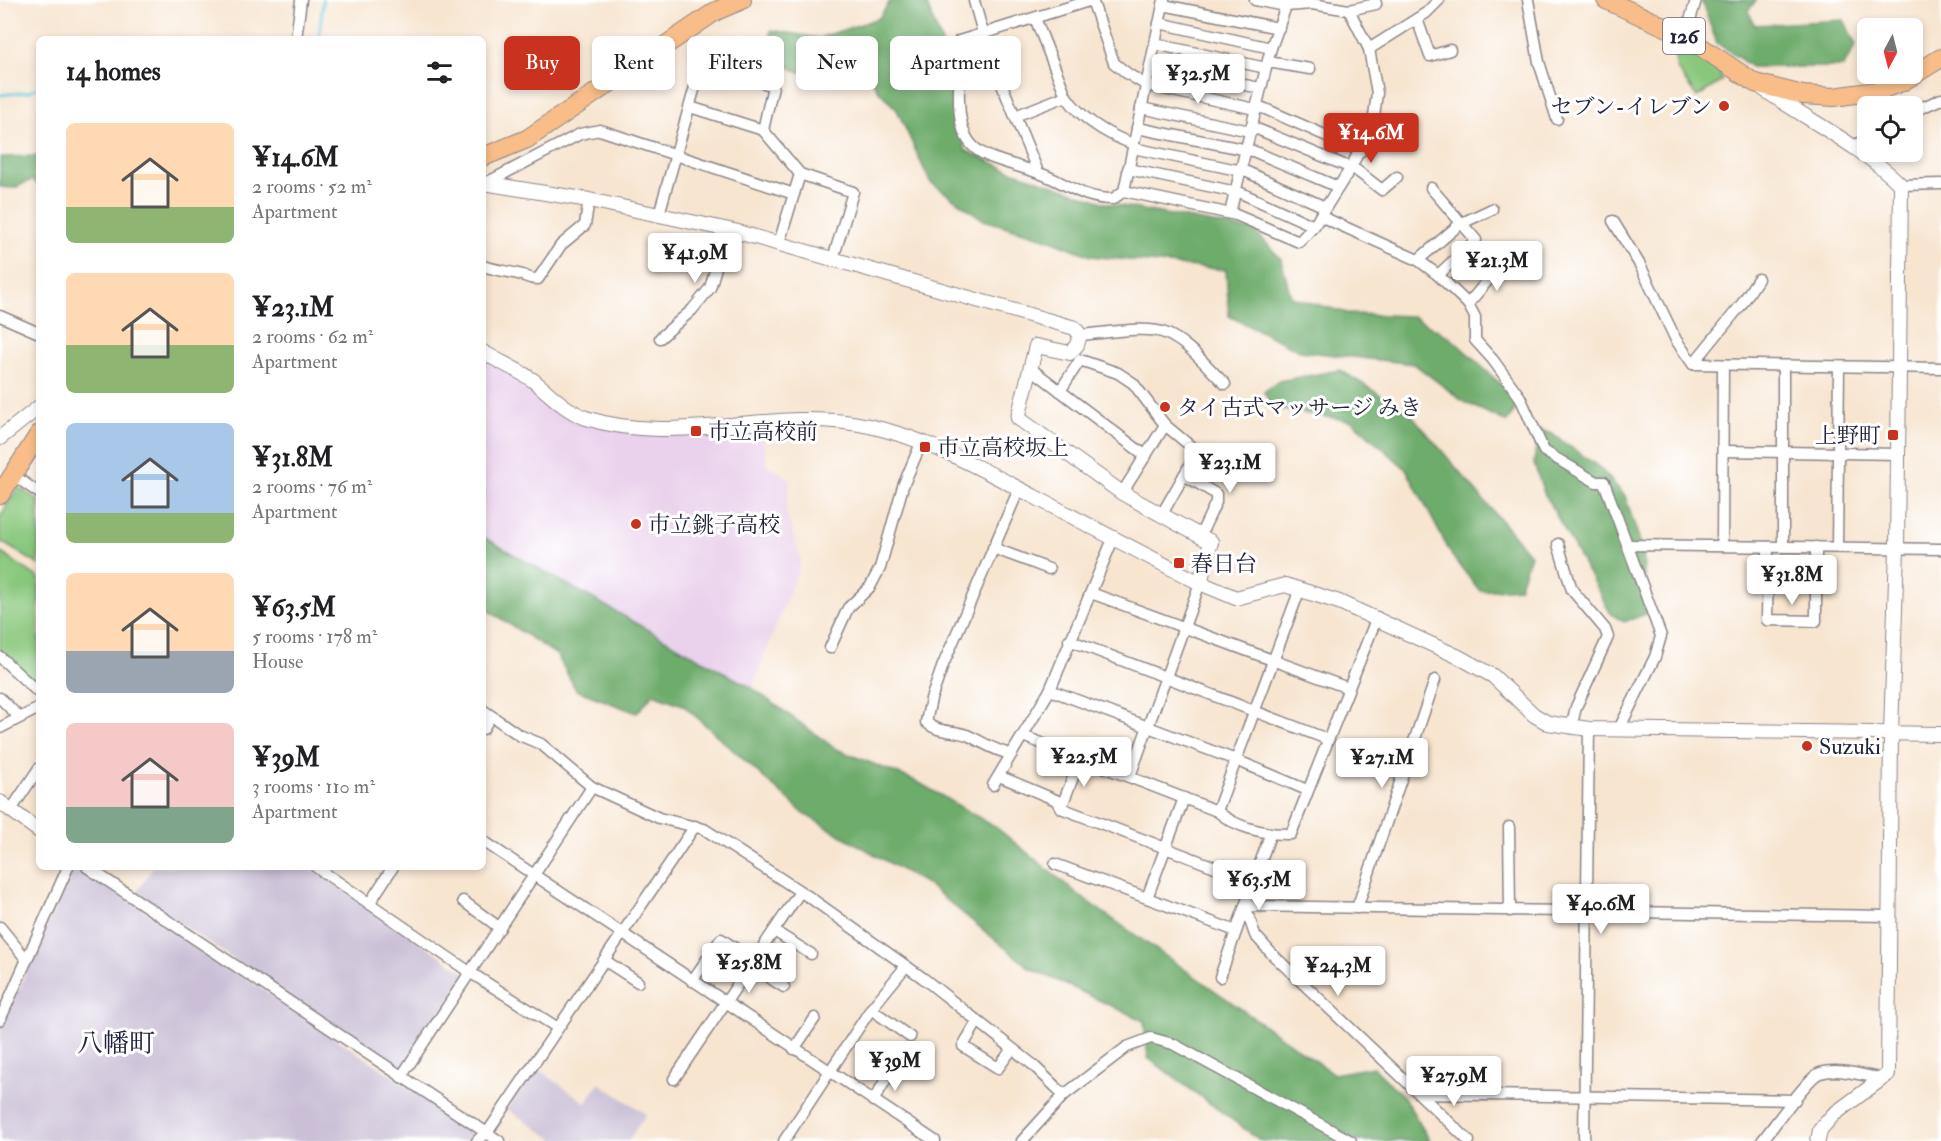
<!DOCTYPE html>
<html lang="en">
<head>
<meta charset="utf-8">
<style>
  :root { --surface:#fff; --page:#f2f2f2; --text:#202124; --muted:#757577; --accent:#c8321e }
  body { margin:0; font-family:"IM FELL Double Pica","Noto Serif JP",serif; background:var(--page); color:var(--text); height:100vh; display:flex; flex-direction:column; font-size:22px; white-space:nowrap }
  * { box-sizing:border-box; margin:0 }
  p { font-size:20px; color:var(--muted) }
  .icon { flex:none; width:33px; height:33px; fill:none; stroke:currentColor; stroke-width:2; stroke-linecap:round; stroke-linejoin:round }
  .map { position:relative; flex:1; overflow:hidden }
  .details { position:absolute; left:36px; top:36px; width:450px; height:834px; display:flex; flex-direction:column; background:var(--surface); border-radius:9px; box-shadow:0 3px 9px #0003 }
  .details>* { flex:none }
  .guide { position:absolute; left:504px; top:36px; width:570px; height:54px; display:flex; gap:12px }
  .needle { width:39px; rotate:187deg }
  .fabs { position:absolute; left:1857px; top:18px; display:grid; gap:12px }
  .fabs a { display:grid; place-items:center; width:66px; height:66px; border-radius:9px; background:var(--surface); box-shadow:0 3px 9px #0003; font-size:30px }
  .price { position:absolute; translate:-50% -51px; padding:0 14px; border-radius:6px; background:#fff; color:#222; font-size:20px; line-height:39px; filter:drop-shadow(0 2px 3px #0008) }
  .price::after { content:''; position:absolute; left:50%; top:36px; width:18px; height:14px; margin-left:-9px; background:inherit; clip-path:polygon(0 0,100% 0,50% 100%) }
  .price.active { background:var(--accent); color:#fff }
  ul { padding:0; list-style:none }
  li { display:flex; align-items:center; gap:18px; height:150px; padding:0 30px }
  li span { display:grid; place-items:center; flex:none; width:168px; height:120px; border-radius:9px; color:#555 }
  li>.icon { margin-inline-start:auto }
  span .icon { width:72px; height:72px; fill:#fffc; stroke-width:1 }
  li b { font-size:26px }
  h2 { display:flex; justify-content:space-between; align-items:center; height:72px; padding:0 30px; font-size:26px }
  .pill { padding:0 21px; border-radius:9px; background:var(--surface); box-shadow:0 3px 9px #0003; font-size:21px; line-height:54px }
  .pill.active { background:var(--accent); color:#fff }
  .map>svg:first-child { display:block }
</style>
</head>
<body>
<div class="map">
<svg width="1941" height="1141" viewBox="0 0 1941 1141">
  <rect width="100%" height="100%" fill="#fff"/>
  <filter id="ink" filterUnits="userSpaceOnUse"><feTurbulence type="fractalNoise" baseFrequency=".0167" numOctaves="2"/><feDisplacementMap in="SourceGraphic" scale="12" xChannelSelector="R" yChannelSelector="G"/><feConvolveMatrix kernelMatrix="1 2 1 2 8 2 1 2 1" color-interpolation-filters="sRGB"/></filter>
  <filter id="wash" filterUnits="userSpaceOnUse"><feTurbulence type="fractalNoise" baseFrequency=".008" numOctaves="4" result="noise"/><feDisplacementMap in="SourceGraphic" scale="24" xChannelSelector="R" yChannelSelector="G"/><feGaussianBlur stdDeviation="1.35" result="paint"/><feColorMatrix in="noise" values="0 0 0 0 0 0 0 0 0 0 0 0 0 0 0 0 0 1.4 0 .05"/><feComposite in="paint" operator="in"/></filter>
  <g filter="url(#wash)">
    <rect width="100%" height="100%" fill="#f7e5d0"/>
    <path fill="#ead1ec" d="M483,356l38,22 61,42 181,8 3,36 25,16 -5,30 15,52 -49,126 -269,-151z"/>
    <g fill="#cabfd6">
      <path d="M153,867h157l157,107 -66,98 -265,-178z"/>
      <path d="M81,868l391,261 1,6 -5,6h-468v-110l71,-160z"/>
      <path d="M535,1067l51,36 13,-20 47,31 -18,27h-72l-49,-32z"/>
    </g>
    <g fill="#89c77d" stroke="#56745c" stroke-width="1.5">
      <path d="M1680,40l38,25 4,16 -25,16 -20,-28 -4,-22z"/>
      <path d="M18,487l21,14v64l-39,-24v-24z"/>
      <path d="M0,552l39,26v110l-39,-36z"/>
    </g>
    <g fill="#6eac6c" stroke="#486754" stroke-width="1.5">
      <path d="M891,0h34l20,51 20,99 44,20 97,33 149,28 26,28 10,38 60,17 61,2 39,22 69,64 -13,20 -43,-20 -50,-38 -114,-13 -71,-35 -3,-46 -135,-14 -40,-16 -67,-20 -54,-38 -33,-72 -20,-21 -9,-19 -70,2 -31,-18 4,-24 48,8 60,-20z"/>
      <path d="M1701,0h55l-8,11 7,14 89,-5 12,25 -13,22h-91l-35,-24z"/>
      <path d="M39,156v29l-7,-5 -18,8 -14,-1v-30z"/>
      <path d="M1340,370l70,43 120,142 -11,33 -39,3 -28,-35 -46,-87 -54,-48 -79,-13 -9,-16 15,-11z"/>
      <path d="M1538,429l14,5 48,34 25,28 18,55 3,63 -22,8 -13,-8 -67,-121 -10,-29z"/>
      <path d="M483,537l269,151 84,61 80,32 81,47 87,71 250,175 39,-7 31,30 26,44h-169l-113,-83 -4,-37 -114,-53 -102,-83 -124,-71 -121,-109 -30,-11 -16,19 -61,-23 -19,-35 -74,-48z"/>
    </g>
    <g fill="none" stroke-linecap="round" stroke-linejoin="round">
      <g stroke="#63c7e0" stroke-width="3">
        <path d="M319,39l4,-39"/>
        <path d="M0,95l28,-3 11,-5"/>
      </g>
    </g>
  </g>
  <g filter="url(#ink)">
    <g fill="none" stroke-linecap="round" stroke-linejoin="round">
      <defs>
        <g id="minor">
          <path d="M1092,0l-133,41c2,6 7,15 8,22 0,8 -7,17 -8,26 -2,69 24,65 77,83 29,9 44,27 77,27l11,-8 40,-191"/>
          <path d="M1092,0l22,63 14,11 18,11 109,24 8,-1 98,43"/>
          <path d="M1255,0l31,6 26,-2 37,6 27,-6 -1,-4"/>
          <path d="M1528,0l11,62 18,57"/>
          <path d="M974,1l9,32"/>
          <path d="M1163,5l116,23"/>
          <path d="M1035,18l31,78c16,24 40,38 67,48"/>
          <path d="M1417,19l13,37 20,-6"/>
          <path d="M1159,23l112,25"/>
          <path d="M981,34l57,138"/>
          <path d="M1685,37l11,-37"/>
          <path d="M296,39l5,-39"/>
          <path d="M1155,44l111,24"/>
          <path d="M1369,49l57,-36 13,-13"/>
          <path d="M1268,62l42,7"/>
          <path d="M1150,66l110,22"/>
          <path d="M690,107l73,23"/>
          <path d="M1141,108l109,23 7,-2 99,41 26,20 15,-13"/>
          <path d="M1912,112l29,-13"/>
          <path d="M1015,116l51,-20"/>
          <path d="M1137,128l116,23 85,36"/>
          <path d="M1855,146l13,-10"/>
          <path d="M1133,148l114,24 78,35"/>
          <path d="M1128,169l113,24 73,33"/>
          <path d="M486,183l94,-49 20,-4 194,64"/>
          <path d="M1901,185l40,-1"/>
          <path d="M1431,188l45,52 -38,35"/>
          <path d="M1124,191l112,24 63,27 15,-16 36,-57 23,-45 4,-31 -8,-44 -20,-39"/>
          <path d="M1230,213l41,-165 15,-42"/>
          <path d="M659,214l43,-152 71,24 -10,44 37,44 53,18 -20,67"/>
          <path d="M1320,216l98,44 20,15 30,29 7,13v23l18,20 27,37 24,54 52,31h8l57,154 -6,21 -36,72"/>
          <path d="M1613,221l27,44 36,75 17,24"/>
          <path d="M779,243l21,-69"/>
          <path d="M1418,260l42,-36 32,-15"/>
          <path d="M483,266c12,4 23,5 35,8 8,1 11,6 20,5l23,-34 24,-20 4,-25"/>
          <path d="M1468,304l36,-43"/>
          <path d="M0,316l39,17"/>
          <path d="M1080,335c22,-1 65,-10 85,-2 23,9 42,34 60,51"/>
          <path d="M660,338l32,-28 18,-22 17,-58"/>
          <path d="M1693,364l248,4"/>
          <path d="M1693,364l48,-59 17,-26"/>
          <path d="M1030,368l116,88"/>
          <path d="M1060,391l20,-31 38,13 15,10 32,42 29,24 1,7 -33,58"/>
          <path d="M1723,451l174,3"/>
          <path d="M13,475l26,18"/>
          <path d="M1184,475l32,19v8l-16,34"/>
          <path d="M1122,493l43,-68"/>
          <path d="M1558,544l14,46 33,39 3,8 -32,70 -5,21"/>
          <path d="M1627,545l314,4"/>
          <path d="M1722,546l1,-181"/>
          <path d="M1768,547l-1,73 49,1v-74"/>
          <path d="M1783,547v-181"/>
          <path d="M1837,547l2,-180"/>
          <path d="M993,548l56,21"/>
          <path d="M1091,593l257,95"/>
          <path d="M1069,640l258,99"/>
          <path d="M830,648l18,-40 22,-21 10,-19 23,-82 19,-45"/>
          <path d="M0,657l39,36"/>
          <path d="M1050,690l186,70 71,30"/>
          <path d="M0,698l19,19"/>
          <path d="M483,710l36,25 22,9 51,43 67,31 45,11 108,70 111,79 109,86 32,31"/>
          <path d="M0,728l39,-20"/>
          <path d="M483,729l7,-12"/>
          <path d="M1023,736l194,75c19,17 50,24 74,23l86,-217"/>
          <path d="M1011,754c-17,-3 -28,-12 -44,-19 -14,-5 -30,-2 -41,-13l5,-23 12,-34 76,-176"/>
          <path d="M999,776l57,24 5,8 193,74"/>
          <path d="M1130,776l70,-193"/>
          <path d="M993,785l57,-95 63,-151"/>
          <path d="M1061,808l20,-51"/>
          <path d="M11,810l28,-42"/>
          <path d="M1217,811l83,-222"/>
          <path d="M1509,827l1,84"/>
          <path d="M483,841l452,300"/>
          <path d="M1055,864l181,67"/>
          <path d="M87,867l412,274"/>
          <path d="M316,867l155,106 87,55"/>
          <path d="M1147,898l37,-100"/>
          <path d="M463,901l37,27"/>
          <path d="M369,904l24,-37"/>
          <path d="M1357,908l78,-228"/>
          <path d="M0,927l27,33"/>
          <path d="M774,931l37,23"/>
          <path d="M604,960l34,22"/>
          <path d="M751,966l33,21"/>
          <path d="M1220,977l50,-142"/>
          <path d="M692,981l29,-42 33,22"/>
          <path d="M871,1009l39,28"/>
          <path d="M0,1020l68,-153"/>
          <path d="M977,1022l-14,24 35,22 14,-19"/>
          <path d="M794,1049l21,-31"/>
          <path d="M401,1077l191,-290"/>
          <path d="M674,1079l126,-187"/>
          <path d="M1420,1094l375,6"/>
          <path d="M873,1101l20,-33"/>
          <path d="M487,1133l208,-307"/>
          <path d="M477,1141l9,-9"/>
          <path d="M784,1141l87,-132 35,-43"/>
          <path d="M1022,1141l42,-46 63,-48 24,-9 22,6 178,97"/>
          <path d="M1469,1141l-197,-187 -17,-19 -10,-29 645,10"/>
          <path d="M1584,1141l5,-412"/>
          <path d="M1762,1141c10,-12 47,-65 58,-68 19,-6 42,3 61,5"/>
        </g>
        <g id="tertiary">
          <path d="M1762,88c47,33 98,57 139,97l-4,363 -6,185 -3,341 -55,41 -13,15 -2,11"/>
          <path d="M483,183l106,17 145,31 341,97 5,7 -3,10 -7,8 -34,-7 -18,72 104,75 89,49 -11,41"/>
          <path d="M483,352c16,10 36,18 51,29 16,13 32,30 52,37 92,30 189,-13 283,8 60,13 112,43 166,71 55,29 110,58 165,86l36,15 49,-13 54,17 120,55 34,19 41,39 14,8 41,6 352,5"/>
          <path d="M0,438l39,-31"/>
          <path d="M0,802l39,29"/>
        </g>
        <g id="trunk">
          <path d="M1606,0l77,35 72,48 48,12 31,2 43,-6 25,-9 39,-24"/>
          <path d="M483,157l44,-18 189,-128 26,-11"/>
          <path d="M0,495l39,-61"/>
        </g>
      </defs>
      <use href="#minor" stroke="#8c8486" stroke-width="13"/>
      <use href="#tertiary" stroke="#8c8486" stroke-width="16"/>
      <use href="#trunk" stroke="#8c8486" stroke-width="20"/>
      <use href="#minor" stroke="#fff" stroke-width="10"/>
      <use href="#tertiary" stroke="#fff" stroke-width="14"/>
      <use href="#trunk" stroke="#f8bd89" stroke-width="18"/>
    </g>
  </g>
  <g fill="#c8321e" stroke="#fff" stroke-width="2">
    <circle cx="1724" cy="106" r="6"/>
    <circle cx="1165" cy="407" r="6"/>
    <rect x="690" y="425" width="12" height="12" rx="3"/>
    <rect x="1887" y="429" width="12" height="12" rx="3"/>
    <rect x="919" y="441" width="12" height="12" rx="3"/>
    <circle cx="636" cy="524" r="6"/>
    <rect x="1173" y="557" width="12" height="12" rx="3"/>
    <circle cx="1807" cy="746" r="6"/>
  </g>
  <g text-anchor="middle" stroke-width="6" stroke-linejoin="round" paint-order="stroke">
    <rect fill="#fff" stroke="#646476" stroke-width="1.5" x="1663" y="18" width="42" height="36" rx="4.5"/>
    <g font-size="21" font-weight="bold" fill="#22223b">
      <text x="1684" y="43">126</text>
    </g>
    <g font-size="22" fill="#22223b" stroke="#fff" text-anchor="start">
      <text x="1712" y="114" text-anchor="end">セブン-イレブン</text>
      <text x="1177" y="415">タイ古式マッサージ みき</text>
      <text x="708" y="439">市立高校前</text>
      <text x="1881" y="443" text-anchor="end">上野町</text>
      <text x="937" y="455">市立高校坂上</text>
      <text x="648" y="532">市立銚子高校</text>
      <text x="1191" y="571">春日台</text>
      <text x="1819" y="754">Suzuki</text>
    </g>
    <g font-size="26" fill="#22223b" stroke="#fff">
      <text x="116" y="1052">八幡町</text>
    </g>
  </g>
</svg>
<div class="fabs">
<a><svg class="needle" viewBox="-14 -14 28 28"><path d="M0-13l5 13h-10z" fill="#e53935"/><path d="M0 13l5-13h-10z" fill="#757577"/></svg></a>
<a><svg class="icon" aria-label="locate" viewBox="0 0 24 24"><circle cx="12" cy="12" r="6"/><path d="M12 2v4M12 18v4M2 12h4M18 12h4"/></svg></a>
</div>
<b class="price" style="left:1198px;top:105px">¥32.5M</b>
<b class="price active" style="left:1371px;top:164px">¥14.6M</b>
<b class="price" style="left:695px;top:284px">¥41.9M</b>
<b class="price" style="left:1497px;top:292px">¥21.3M</b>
<b class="price" style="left:1230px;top:494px">¥23.1M</b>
<b class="price" style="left:1792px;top:606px">¥31.8M</b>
<b class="price" style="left:1084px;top:788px">¥22.5M</b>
<b class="price" style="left:1382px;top:789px">¥27.1M</b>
<b class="price" style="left:1259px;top:911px">¥63.5M</b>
<b class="price" style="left:1601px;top:935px">¥40.6M</b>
<b class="price" style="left:749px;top:994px">¥25.8M</b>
<b class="price" style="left:1338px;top:997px">¥24.3M</b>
<b class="price" style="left:895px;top:1092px">¥39M</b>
<b class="price" style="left:1454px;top:1107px">¥27.9M</b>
<div class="guide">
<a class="pill active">Buy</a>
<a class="pill">Rent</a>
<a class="pill">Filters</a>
<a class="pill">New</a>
<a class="pill">Apartment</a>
</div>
<section class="details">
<h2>14 homes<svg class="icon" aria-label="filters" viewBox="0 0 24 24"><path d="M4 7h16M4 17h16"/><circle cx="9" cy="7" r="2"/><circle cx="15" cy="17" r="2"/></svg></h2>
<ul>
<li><span style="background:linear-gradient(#ffd9b3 70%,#8fb573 0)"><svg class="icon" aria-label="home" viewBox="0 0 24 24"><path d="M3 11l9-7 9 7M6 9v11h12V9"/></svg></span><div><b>¥14.6M</b><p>2 rooms · 52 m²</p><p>Apartment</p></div></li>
<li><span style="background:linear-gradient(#ffd9b3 60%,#8fb573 0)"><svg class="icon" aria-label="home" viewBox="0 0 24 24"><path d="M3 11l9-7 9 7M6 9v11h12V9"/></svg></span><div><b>¥23.1M</b><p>2 rooms · 62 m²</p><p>Apartment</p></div></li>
<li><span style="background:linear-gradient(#a9c7e8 75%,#8fb573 0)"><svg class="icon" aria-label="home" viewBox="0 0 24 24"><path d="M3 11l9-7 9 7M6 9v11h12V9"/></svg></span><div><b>¥31.8M</b><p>2 rooms · 76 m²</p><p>Apartment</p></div></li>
<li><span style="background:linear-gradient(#ffd9b3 65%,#9aa5b1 0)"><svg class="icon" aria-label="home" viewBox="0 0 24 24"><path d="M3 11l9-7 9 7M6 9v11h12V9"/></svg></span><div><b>¥63.5M</b><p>5 rooms · 178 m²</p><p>House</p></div></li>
<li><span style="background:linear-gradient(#f6c9c9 70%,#7fa58c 0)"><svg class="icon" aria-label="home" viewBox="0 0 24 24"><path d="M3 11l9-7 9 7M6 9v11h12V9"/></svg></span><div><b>¥39M</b><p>3 rooms · 110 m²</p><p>Apartment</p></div></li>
</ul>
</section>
</div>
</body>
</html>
